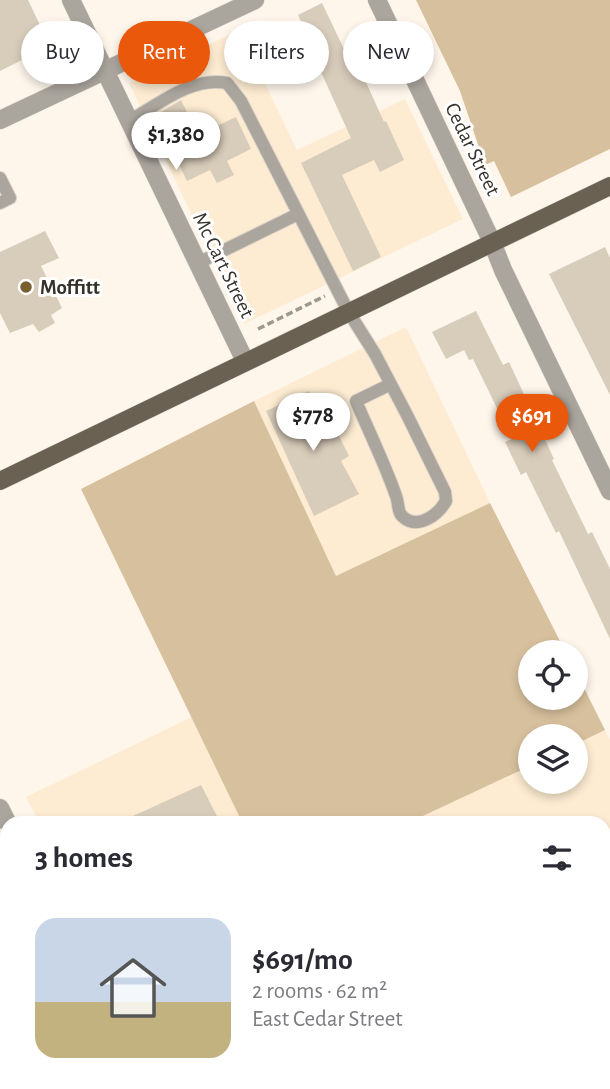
<!DOCTYPE html>
<html lang="en">
<head>
<meta charset="utf-8">
<style>
  :root { --surface:#fff; --page:#f7f7f7; --text:#2b2b33; --muted:#7c7c81; --accent:#ea580c }
  body { margin:0; font-family:"Alegreya Sans",sans-serif; background:var(--page); color:var(--text); height:100vh; display:flex; flex-direction:column; font-size:26px; white-space:nowrap }
  * { box-sizing:border-box; margin:0 }
  p { font-size:23px; color:var(--muted) }
  .icon { flex:none; width:38px; height:38px; fill:none; stroke:currentColor; stroke-width:2; stroke-linecap:round; stroke-linejoin:round }
  .map { position:relative; flex:1; overflow:hidden }
  .side { position:absolute; left:0px; top:816px; width:611px; height:275px; display:flex; flex-direction:column; background:var(--surface); border-radius:21px 21px 0 0; box-shadow:0 4px 10px #0003 }
  .side>* { flex:none }
  .banner { position:absolute; left:21px; top:21px; width:569px; height:63px; display:flex; gap:14px }
  .controls { position:absolute; left:518px; top:640px; display:grid; gap:14px }
  .controls a { display:grid; place-items:center; width:70px; height:70px; border-radius:50%; background:var(--surface); box-shadow:0 4px 10px #0003; font-size:35px }
  .price { position:absolute; translate:-50% -60px; padding:0 16px; border-radius:24px; background:#fff; color:#222; font-size:23px; line-height:46px; filter:drop-shadow(0 2px 4px #0008) }
  .price::after { content:''; position:absolute; left:50%; top:42px; width:21px; height:16px; margin-left:-10px; background:inherit; clip-path:polygon(0 0,100% 0,50% 100%) }
  .price.current { background:var(--accent); color:#fff }
  ul { padding:0; list-style:none }
  li { display:flex; align-items:center; gap:21px; height:175px; padding:0 35px }
  li span { display:grid; place-items:center; flex:none; width:196px; height:140px; border-radius:21px; color:#555 }
  li>.icon { margin-inline-start:auto }
  span .icon { width:84px; height:84px; fill:#fffc; stroke-width:1 }
  li b { font-size:30px }
  h2 { display:flex; justify-content:space-between; align-items:center; height:84px; padding:0 35px; font-size:30px }
  .chip { padding:0 24px; border-radius:32px; background:var(--surface); box-shadow:0 4px 10px #0003; font-size:24px; line-height:63px }
  .chip.current { background:var(--accent); color:#fff }
  .map>svg:first-child { display:block }
</style>
</head>
<body>
<div class="map">
<svg width="610" height="1089" viewBox="0 0 610 1089">
  <rect width="100%" height="100%" fill="#fef6eb"/>
  <g fill="#fdecd2">
    <path d="M239,30l58,120 108,-51 58,120 -219,105 -115,-241z"/>
    <path d="M406,327l84,176 -154,73 -82,-175z"/>
    <path d="M192,717l50,105h-203l-13,-25z"/>
    <path d="M605,730l5,10v349h-610v-71l7,-3v68h597v-261h-194l120,-56v16h46v-38z"/>
  </g>
  <g fill="#d7c09d">
    <path d="M416,0h194v149l-99,48 -17,-36 -9,4 -25,-74z"/>
    <path d="M254,401l82,175 154,-73 76,150h-36v45h46v-26l29,58 -29,14v-7h-46v29l-120,56h-168l-161,-333z"/>
    <path d="M0,868l7,14v133l-7,3z"/>
  </g>
  <g fill="#d8ccba">
    <path d="M0,0h28l22,46 -50,25z"/>
    <path d="M322,3l32,67 6,-1 24,53 2,-1 18,39 -24,12 -6,-12 -32,15 39,82 -28,14 -52,-108 50,-25 -30,-66 3,-1 -26,-56z"/>
    <path d="M181,100l17,35 38,-18 15,32 -24,12 7,14 -17,8 -7,-13 -23,11 -31,-66z"/>
    <path d="M45,231l14,27 -18,8 21,42 -11,7 4,8 -16,9 -6,-8 -23,9 -10,-20v-61z"/>
    <path d="M605,247l5,11v137l-61,-121z"/>
    <path d="M476,311l27,54 6,-3 45,97 -2,1 36,74 4,-2 18,37v70l-51,-108 -3,2 -30,-61 -5,3 -16,-33 7,-3 -39,-80 -4,1 -5,-10 -18,9 -14,-27z"/>
    <path d="M309,391l15,35 8,-4 17,34 -8,5 18,33 -45,22 -48,-105z"/>
    <path d="M201,785l19,37h-100z"/>
  </g>
  <g fill="none" stroke-linecap="round" stroke-linejoin="round">
    <defs>
      <g id="service">
        <path d="M129,121c30,-17 63,-45 98,-38l14,18 107,210 27,43 32,61 38,77 1,9c-8,14 -29,30 -44,15 -5,-5 -3,-13 -6,-20 -11,-32 -27,-64 -40,-95l35,-17"/>
        <path d="M0,178l10,20 -10,5"/>
        <path d="M198,263l100,-49"/>
      </g>
      <g id="minor">
        <path d="M71,0l174,361"/>
        <path d="M377,0l115,242 11,28 107,221"/>
        <path d="M0,120l255,-120"/>
        <path d="M0,808l7,14"/>
        <path d="M0,1034l7,-3"/>
      </g>
      <path id="primary" d="M0,481l610,-295"/>
    </defs>
    <use href="#service" stroke="#dad3c8" stroke-width="14"/>
    <use href="#minor" stroke="#dad3c8" stroke-width="19"/>
    <use href="#primary" stroke="#dad3c8" stroke-width="19"/>
    <path stroke="#9e978e" stroke-width="3.5" stroke-dasharray="7 3.5" stroke-linecap="butt" d="M258,329l67,-33"/>
    <use href="#service" stroke="#aaa59d" stroke-width="12"/>
    <use href="#minor" stroke="#aaa59d" stroke-width="18"/>
    <use href="#primary" stroke="#6a6153" stroke-width="18"/>
  </g>
  <circle fill="#795e30" stroke="#fff" stroke-width="2.5" cx="26" cy="287" r="7"/>
  <g text-anchor="middle" stroke-width="6" stroke-linejoin="round" paint-order="stroke">
    <g font-size="21" fill="#36312a" stroke="#fff">
      <text transform="translate(473 149) rotate(64)" y="7">Cedar Street</text>
      <text transform="translate(224 265) rotate(64)" y="7">Mc Cart Street</text>
    </g>
    <g font-size="21" font-weight="bold" fill="#36312a" stroke="#fff" text-anchor="start">
      <text x="40" y="294">Moffitt</text>
    </g>
  </g>
</svg>
<div class="controls">
<a><svg class="icon" aria-label="locate" viewBox="0 0 24 24"><circle cx="12" cy="12" r="6"/><path d="M12 2v4M12 18v4M2 12h4M18 12h4"/></svg></a>
<a><svg class="icon" aria-label="layers" viewBox="0 0 24 24"><path d="M12 4l9 5-9 5-9-5zM3 14l9 5 9-5"/></svg></a>
</div>
<b class="price" style="left:176px;top:172px">$1,380</b>
<b class="price" style="left:313px;top:453px">$778</b>
<b class="price current" style="left:532px;top:454px">$691</b>
<div class="banner">
<a class="chip">Buy</a>
<a class="chip current">Rent</a>
<a class="chip">Filters</a>
<a class="chip">New</a>
</div>
<section class="side">
<h2>3 homes<svg class="icon" aria-label="filters" viewBox="0 0 24 24"><path d="M4 7h16M4 17h16"/><circle cx="9" cy="7" r="2"/><circle cx="15" cy="17" r="2"/></svg></h2>
<ul>
<li><span style="background:linear-gradient(#c9d6e8 60%,#c2b280 0)"><svg class="icon" aria-label="home" viewBox="0 0 24 24"><path d="M3 11l9-7 9 7M6 9v11h12V9"/></svg></span><div><b>$691/mo</b><p>2 rooms · 62 m²</p><p>East Cedar Street</p></div></li>
</ul>
</section>
</div>
</body>
</html>
